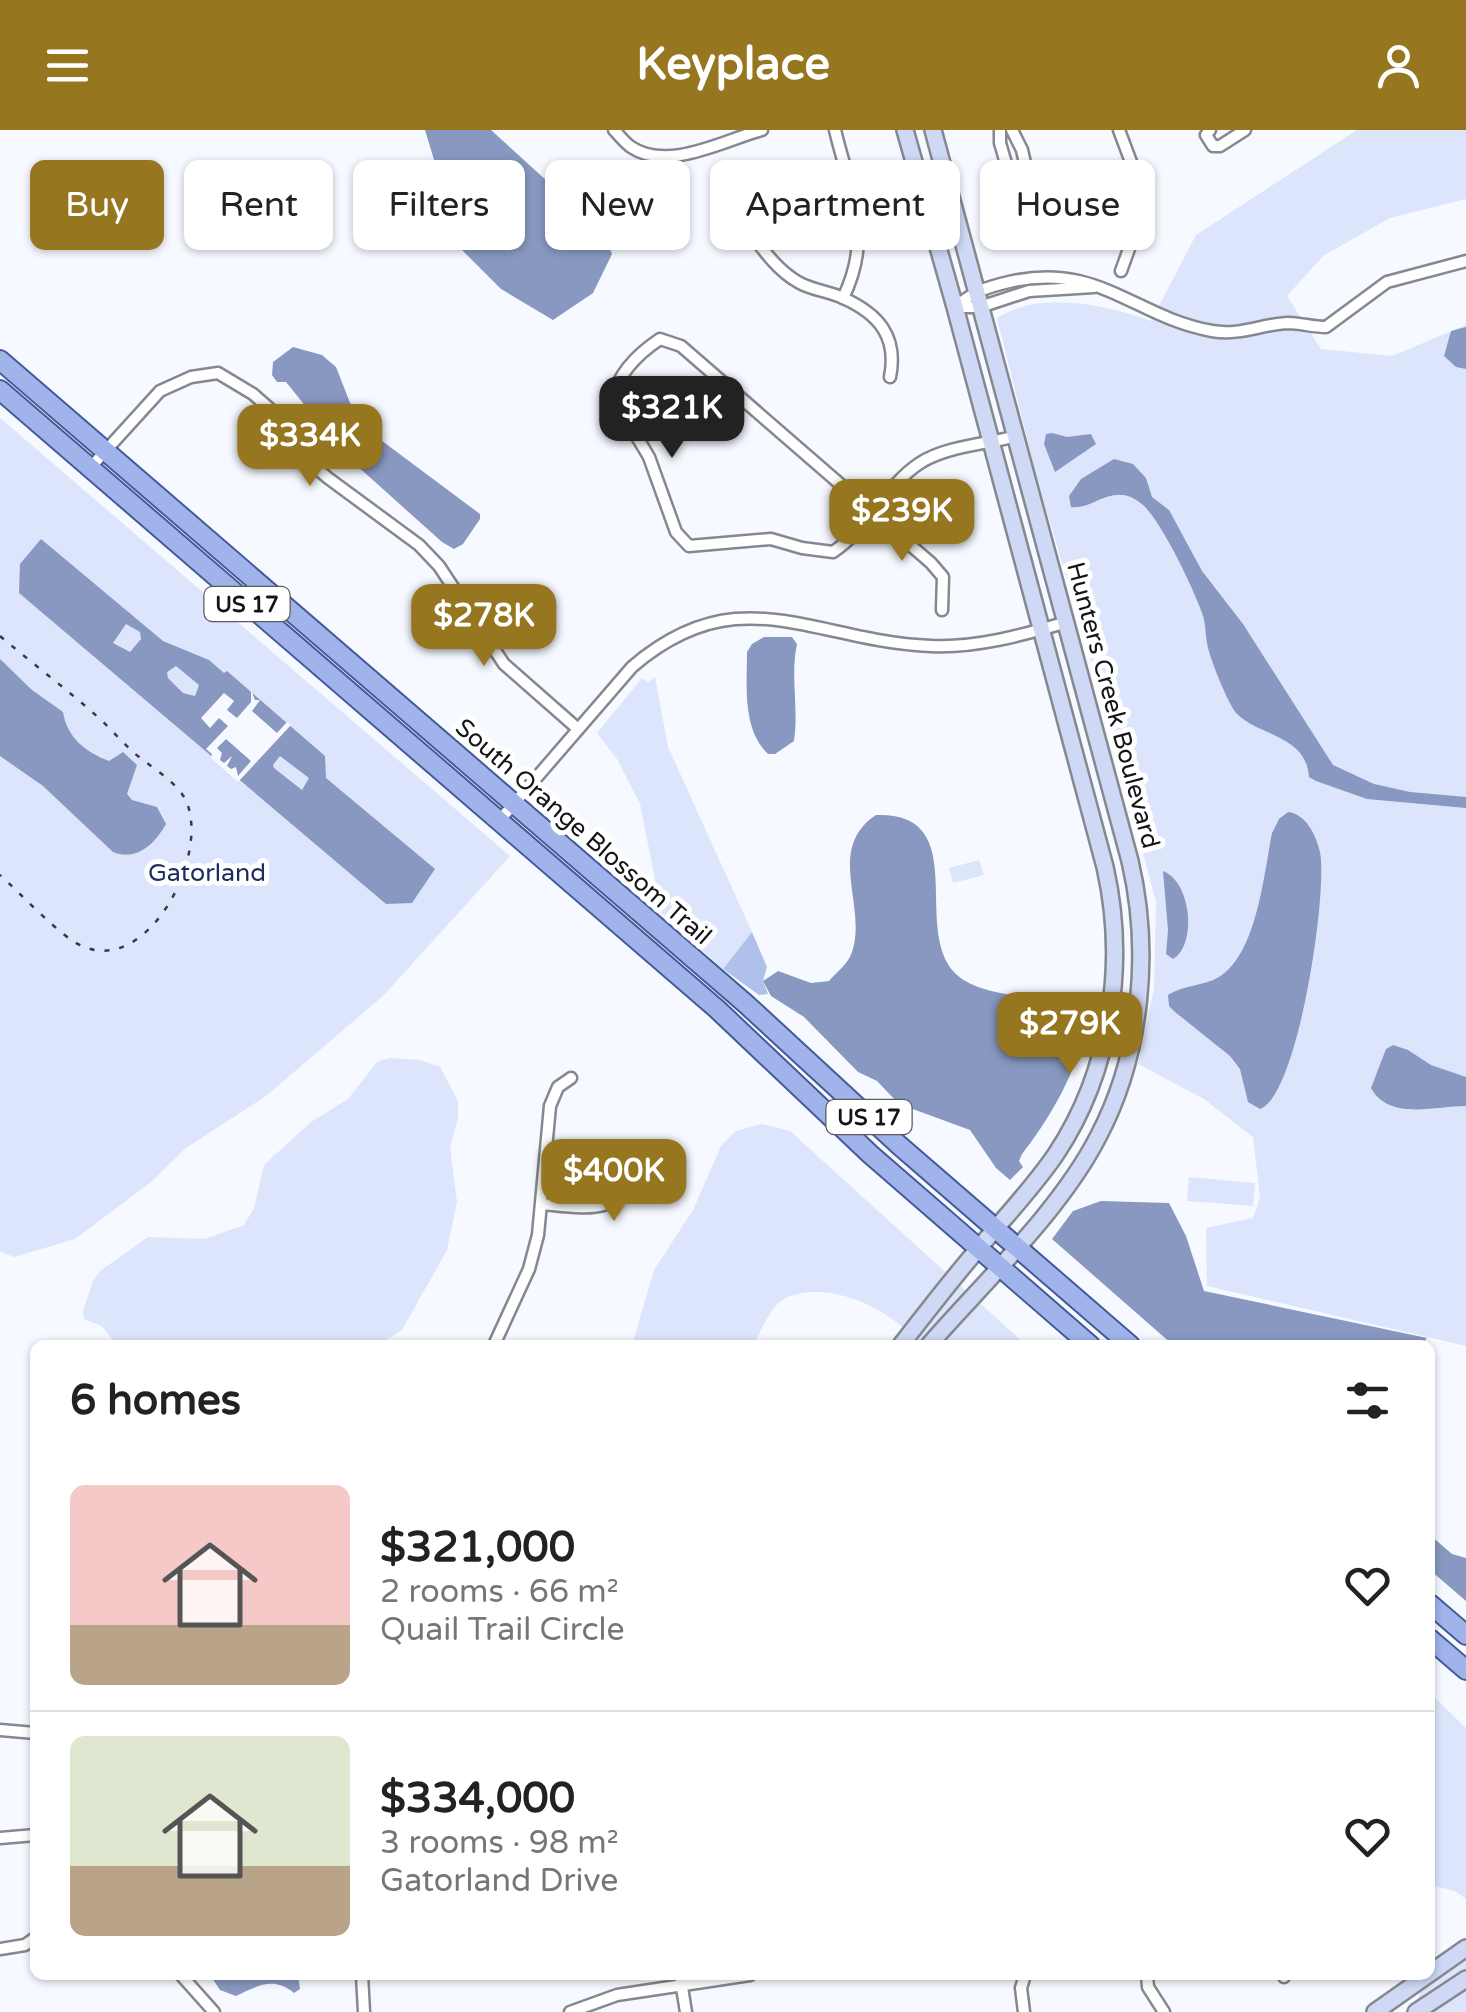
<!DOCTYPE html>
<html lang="en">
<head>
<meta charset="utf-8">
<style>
  :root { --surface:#fff; --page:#f6f6f6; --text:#222; --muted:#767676; --line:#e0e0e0; --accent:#96761e }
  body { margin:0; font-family:"Varela Round",sans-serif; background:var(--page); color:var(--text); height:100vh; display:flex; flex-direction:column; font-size:38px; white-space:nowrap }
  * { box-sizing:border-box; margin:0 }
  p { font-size:32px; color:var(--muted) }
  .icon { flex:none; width:55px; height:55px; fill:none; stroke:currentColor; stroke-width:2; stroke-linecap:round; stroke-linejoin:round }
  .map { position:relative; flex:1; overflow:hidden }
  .side { position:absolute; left:30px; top:1210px; width:1405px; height:640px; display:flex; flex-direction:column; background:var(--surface); border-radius:15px; box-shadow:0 2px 8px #0004 }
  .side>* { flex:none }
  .guide { position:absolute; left:30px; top:30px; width:1408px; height:90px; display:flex; gap:20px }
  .price { position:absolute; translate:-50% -85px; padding:0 22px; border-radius:20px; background:var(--accent); color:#fff; font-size:32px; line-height:65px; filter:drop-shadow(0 2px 5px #0008) }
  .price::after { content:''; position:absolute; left:50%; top:60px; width:30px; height:22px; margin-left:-15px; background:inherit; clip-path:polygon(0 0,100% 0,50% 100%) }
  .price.on { background:#222; color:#fff }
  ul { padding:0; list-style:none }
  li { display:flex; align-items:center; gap:30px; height:250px; padding:0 40px }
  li+li { border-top:2px solid var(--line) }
  li span { display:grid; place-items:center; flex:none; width:280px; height:200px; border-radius:15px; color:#555 }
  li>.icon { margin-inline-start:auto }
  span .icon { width:120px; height:120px; fill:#fffc; stroke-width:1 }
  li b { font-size:42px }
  h2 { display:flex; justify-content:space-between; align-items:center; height:120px; padding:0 40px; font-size:42px }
  .pill { padding:0 35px; border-radius:15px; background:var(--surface); box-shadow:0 2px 8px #0004; font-size:35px; line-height:90px }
  .pill.on { background:var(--accent); color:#fff }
  header { display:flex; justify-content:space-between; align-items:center; height:130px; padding:0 40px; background:var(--accent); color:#fff; font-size:45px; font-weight:700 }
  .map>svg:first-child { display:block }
</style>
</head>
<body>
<header><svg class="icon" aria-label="menu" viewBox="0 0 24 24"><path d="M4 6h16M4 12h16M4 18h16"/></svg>Keyplace<svg class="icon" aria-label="person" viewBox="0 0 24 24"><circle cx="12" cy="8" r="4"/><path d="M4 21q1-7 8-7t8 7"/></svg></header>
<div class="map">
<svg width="1466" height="1882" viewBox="0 0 1466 1882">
  <rect width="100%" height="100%" fill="#f6f9ff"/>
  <g fill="#dce5fb">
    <path d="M1357,0h109v69l-76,19 -67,38 -36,40 34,53 71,7 74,-31v1021l-259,-60 -1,-58 47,-10 7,-21 -7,-60 -49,-38 -66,-35 16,-75 2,-87 -57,-215 -61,-205 -41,-164c44,-28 108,-13 154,3l45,-86z"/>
    <path d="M0,288l510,438 -127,140 -117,100 -80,52 -35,34 -76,57 -61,18 -14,-6z"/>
    <path d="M655,547l13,70 84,185 -29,37 -61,-55 -22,-110 -23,-45 -20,-26 45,-55 6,4z"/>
    <path d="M979,730l5,15 -31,8 -4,-15z"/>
    <path d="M389,928l31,2 20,7 18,34v17l-8,29 7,55 -10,48 -45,80 -24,15h-262l-14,-19 -18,-7 -1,-8 10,-30 7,-10 48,-34 57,2 39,-14 10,-17 10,-43 47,-43 37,-23 29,-37z"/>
    <path d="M762,994l28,7 236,214h-109c-22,-37 -93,-67 -133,-46 -14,8 -23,33 -31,46h-121l22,-75 39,-60 28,-64 15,-15z"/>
    <path d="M1189,1047l66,6 -2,23 -66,-5z"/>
    <path d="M1430,1563l36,35v171l-11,-8 -25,-6z"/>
    <path d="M1466,1816v66h-53l8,-23z"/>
  </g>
  <path fill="#afc0ea" d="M752,802l15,35 -4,14 5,13 -9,1 -36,-26z"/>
  <g fill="#8898c0" fill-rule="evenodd">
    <path d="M425,0h66l112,102 9,22 -19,39 -40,27 -52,-31 -40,-40z"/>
    <path d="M1466,197v42l-10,-2 -12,-11 7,-25z"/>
    <path d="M293,217l29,8 14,12 22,56 122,91v5l-17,25 -9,5 -12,-7 -97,-87 -59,-73h-9l-5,-7 1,-13z"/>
    <path d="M1052,303l15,4 24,-3 5,10 -41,28 -11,-28 2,-10z"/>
    <path d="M1114,329l19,5 13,14 6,19 17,13 33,61 41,53 90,141 41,19 36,8 56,5v11l-99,-9 -51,-18 -7,-4c-3,-42 -48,-40 -72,-63 -9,-10 -28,-57 -30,-71 -2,-10 -1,-20 -5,-30 -9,-26 -41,-92 -59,-108 -29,-26 -50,6 -72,2l-2,-11 12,-17z"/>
    <path d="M41,409l122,102 46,19 15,13 3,-2 98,85 1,22 109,91 -23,34 -26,1 -367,-311 1,-29zM126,494l14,8 1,7 -11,13 -17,-9zM176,536l23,19 -4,11 -12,-3 -15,-15 -1,-6zM280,626l29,22 -7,12 -28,-22 -1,-3z"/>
    <path d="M764,507h28l5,7c-7,32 2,65 -3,97l-19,13h-7c-26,-25 -21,-68 -21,-102l5,-8z"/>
    <path d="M0,529l32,31 31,22c4,26 23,40 46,49l14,-9 14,13 -10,29 5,6 25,7 9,17c-12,21 -29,37 -53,28l-70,-66 -43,-30z"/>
    <path d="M1288,682c18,2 28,23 32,40 8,40 -22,244 -60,257l-12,-7 -8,-33 -10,-13 -55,-44 -6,-6 -1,-11c15,-10 36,-9 51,-18 38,-23 45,-104 53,-144l7,-14z"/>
    <path d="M876,685c97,-3 35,113 79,158 25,26 92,24 126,30 15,42 -33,119 -59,151l-3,7 4,6 -13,13 -14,-12 -26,-38 -71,-26 -22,-23 -19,-9 -54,-55 -33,-21 -8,-15 15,-10 33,12 18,-2c6,-7 16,-15 21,-24 21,-46 -27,-107 26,-142z"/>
    <path d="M1163,741c29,11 34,75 10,88l-7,-5 2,-24z"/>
    <path d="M1393,915l15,5 23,15 35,12v29c-31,0 -77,15 -95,-18l15,-39z"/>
    <path d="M1101,1071l68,2 17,33 18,55 223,47 -6,7h-248l-121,-106 21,-28z"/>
    <path d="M1430,1405l22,19 14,4v43l-36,-31z"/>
    <path d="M210,1845h88l2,14 -6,4c-21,-17 -36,-7 -58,3l-16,-6z"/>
  </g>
  <path fill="#f6f9ff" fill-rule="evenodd" d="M251,560l4,10h5l-8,11 25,22 10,-11 4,3 -53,57 -27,-24 1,-4 -6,-5 22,-23 -9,-8 -9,10 -9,-10 23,-25 10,8 -7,9 10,8 14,-16zM226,609l25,22 -13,15 -2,-9 -5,2 -4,-3 5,-10 -8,7 -4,-3 2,-7 -5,-5z"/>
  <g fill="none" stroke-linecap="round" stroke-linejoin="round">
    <defs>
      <g id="street">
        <path d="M614,0c5,5 11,13 17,17 37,25 93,-7 131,-17"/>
        <path d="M835,0c15,63 39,105 8,168"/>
        <path d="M1000,0v13l17,58 13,-16 -8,-35 -10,-20"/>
        <path d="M1119,0l27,72 -25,69"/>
        <path d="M1210,0l-4,5 7,11h7l25,-16"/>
        <path d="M739,88c18,22 34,50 59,64 13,8 30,9 45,16 36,16 55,39 47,79"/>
        <path d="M1076,93l39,2 19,6"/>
        <path d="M1115,95l22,-48"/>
        <path d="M955,177c18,-15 32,-20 54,-25 89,-21 125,35 203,49 28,5 50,-7 76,-8 12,0 25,4 38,4l61,-45 79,-21"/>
        <path d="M955,177h25l49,-16 65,-4"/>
        <path d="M90,338l70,-77 31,-14 27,-4 35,21 25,22 25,41 25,21 91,67 20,21 65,98 74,65"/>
        <path d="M942,480l1,-33 -12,-14 -250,-217 -21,-7c-21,14 -41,34 -47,58l36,60 27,75 13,14 82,-7 31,9 31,4c35,-23 53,-67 87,-89 26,-17 67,-19 97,-27"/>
        <path d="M499,691l133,-154c107,-92 180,-26 299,-21 46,2 92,-11 136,-24"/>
        <path d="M542,1074c42,4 85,14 94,-42"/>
        <path d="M494,1215l35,-76 9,-34 12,-129 8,-19 13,-9"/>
        <path d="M0,1600l35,3"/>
        <path d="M0,1708l35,-3"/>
        <path d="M0,1819l25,-4 10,-7"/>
        <path d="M181,1845l33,37"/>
        <path d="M362,1845l2,37"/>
        <path d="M680,1845l6,37"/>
        <path d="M1147,1845l1,12 16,25"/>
        <path d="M1283,1845l1,2"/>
        <path d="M570,1882l47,-17 133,-20"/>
        <path d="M1024,1882l-3,-24 4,-13"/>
      </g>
      <g id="secondary">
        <path d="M901,1215c25,-32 50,-65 77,-96 26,-31 55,-61 78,-95 55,-83 71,-190 49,-287l-150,-560 -50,-177"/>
        <path d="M929,1215c55,-63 131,-134 169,-208 44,-83 53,-186 32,-276l-197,-731"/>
        <path d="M1375,1882l91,-64"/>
        <path d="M1416,1882l50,-33"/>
      </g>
      <g id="primary">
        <path d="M0,230l746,644 154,142 230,199"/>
        <path d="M0,260l717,619 153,145 220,191"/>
        <path d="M1430,1474l36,31"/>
        <path d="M1430,1509l36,31"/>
      </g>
    </defs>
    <use href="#street" stroke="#86888f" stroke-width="15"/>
    <use href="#secondary" stroke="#86888f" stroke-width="20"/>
    <use href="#primary" stroke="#455b98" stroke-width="22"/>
    <use href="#street" stroke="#fff" stroke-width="10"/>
    <use href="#secondary" stroke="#cfd9f5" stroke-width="15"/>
    <use href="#primary" stroke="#a0b3eb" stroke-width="18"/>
    <path stroke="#3a3b3e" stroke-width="2.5" stroke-dasharray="5 10" stroke-linecap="butt" d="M0,506c33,28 68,54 100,83 11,10 21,22 32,32 16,15 47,31 55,52 22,56 -41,175 -107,142 -20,-9 -61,-53 -80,-70"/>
  </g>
  <g text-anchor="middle" stroke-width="10" stroke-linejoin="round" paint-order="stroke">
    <g fill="#fff" stroke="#5a5b5d" stroke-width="2.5">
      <rect x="204.5" y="457" width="85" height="34" rx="8"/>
      <rect x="826.5" y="970" width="85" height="34" rx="8"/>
    </g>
    <g font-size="22" font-weight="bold" fill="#141517">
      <text x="247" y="482">US 17</text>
      <text x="869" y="995">US 17</text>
    </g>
    <g font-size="25" fill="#141517" stroke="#fff">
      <text transform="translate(1114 575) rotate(75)" y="9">Hunters Creek Boulevard</text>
      <text transform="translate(584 701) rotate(41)" y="9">South Orange Blossom Trail</text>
    </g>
    <g font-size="25" fill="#1a2b5d" stroke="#fff">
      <text x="207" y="751">Gatorland</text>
    </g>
  </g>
</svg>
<b class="price on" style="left:672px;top:331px">$321K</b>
<b class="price" style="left:310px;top:359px">$334K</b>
<b class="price" style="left:902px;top:434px">$239K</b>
<b class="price" style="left:484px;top:539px">$278K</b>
<b class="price" style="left:1070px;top:947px">$279K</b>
<b class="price" style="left:614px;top:1094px">$400K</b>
<div class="guide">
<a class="pill on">Buy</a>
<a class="pill">Rent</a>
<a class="pill">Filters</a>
<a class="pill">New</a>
<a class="pill">Apartment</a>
<a class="pill">House</a>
</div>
<section class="side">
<h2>6 homes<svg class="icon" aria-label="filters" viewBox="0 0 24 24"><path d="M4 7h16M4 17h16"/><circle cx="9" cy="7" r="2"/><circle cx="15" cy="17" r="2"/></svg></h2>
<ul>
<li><span style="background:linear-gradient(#f6c9c9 70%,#b9a48a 0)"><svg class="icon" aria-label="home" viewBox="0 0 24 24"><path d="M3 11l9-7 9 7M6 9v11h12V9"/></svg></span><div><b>$321,000</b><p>2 rooms · 66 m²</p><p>Quail Trail Circle</p></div><svg class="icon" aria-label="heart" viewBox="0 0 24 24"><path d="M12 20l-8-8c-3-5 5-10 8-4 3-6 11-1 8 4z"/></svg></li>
<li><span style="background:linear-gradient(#dfe7d0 65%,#b9a48a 0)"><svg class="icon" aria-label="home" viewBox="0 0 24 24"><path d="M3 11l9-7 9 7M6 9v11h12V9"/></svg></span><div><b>$334,000</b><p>3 rooms · 98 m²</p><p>Gatorland Drive</p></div><svg class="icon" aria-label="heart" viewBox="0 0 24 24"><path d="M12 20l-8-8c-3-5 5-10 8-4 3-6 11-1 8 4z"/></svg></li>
</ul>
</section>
</div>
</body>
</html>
